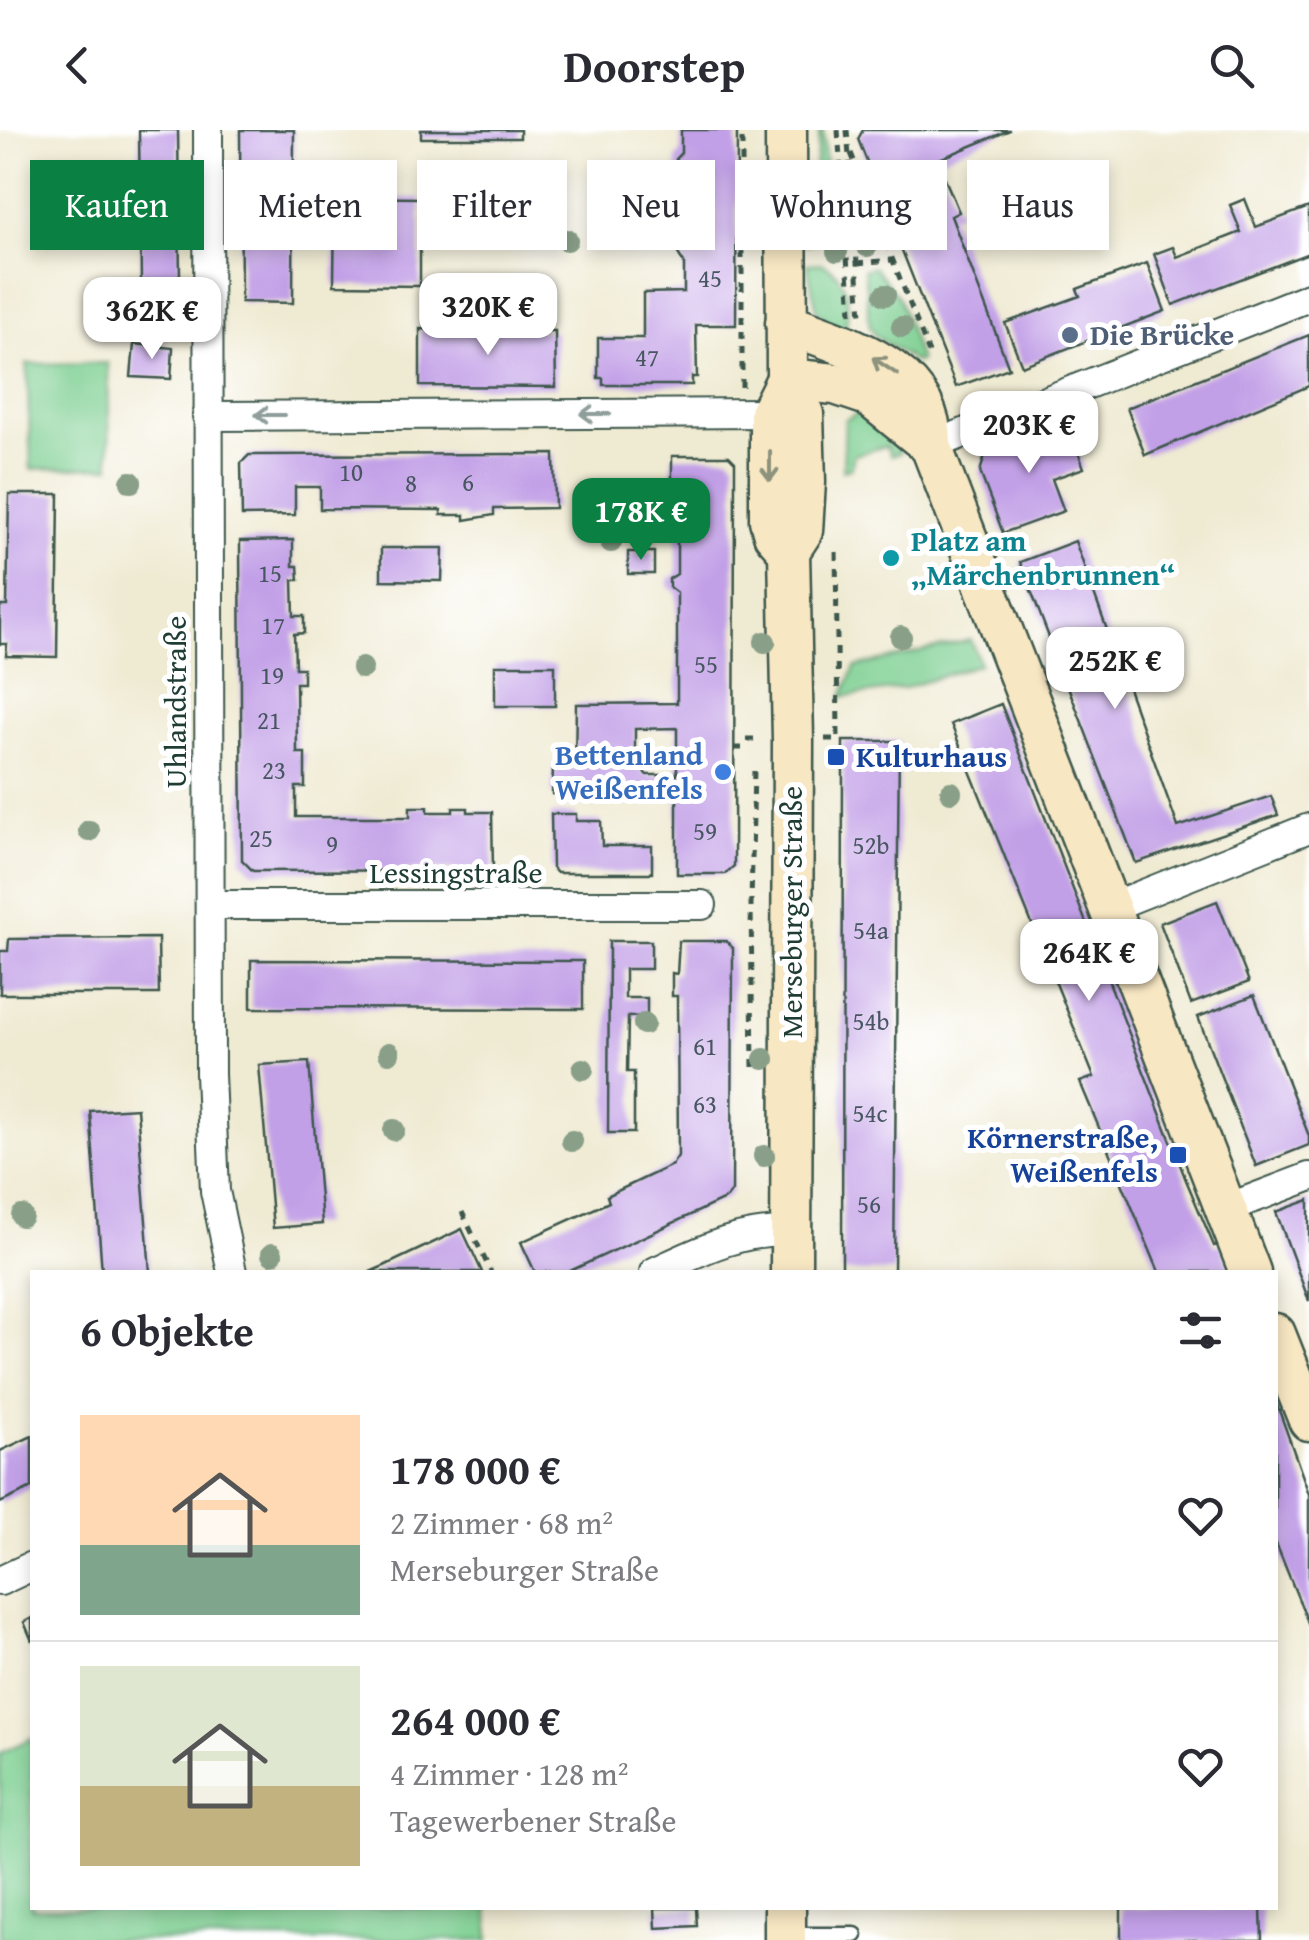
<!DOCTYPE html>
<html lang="de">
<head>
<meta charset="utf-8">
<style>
  :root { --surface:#fff; --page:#f7f7f7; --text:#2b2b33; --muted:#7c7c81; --line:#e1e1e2; --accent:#0b8043 }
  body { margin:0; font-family:"Gentium Book Plus",serif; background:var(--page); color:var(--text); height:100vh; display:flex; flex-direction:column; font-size:38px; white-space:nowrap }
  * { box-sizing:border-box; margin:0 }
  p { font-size:32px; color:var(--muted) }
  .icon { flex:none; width:55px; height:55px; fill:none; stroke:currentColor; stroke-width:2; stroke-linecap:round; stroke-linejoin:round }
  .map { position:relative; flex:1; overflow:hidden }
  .details { position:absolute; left:30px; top:1140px; width:1248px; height:640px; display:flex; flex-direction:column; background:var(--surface); border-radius:0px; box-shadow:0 5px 15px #0003 }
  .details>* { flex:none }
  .guide { position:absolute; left:30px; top:30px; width:1250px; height:90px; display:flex; gap:20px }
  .price { position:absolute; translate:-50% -85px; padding:0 22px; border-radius:20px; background:#fff; color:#222; font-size:32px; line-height:65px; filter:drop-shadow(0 2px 5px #0008) }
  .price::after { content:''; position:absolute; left:50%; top:60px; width:30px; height:22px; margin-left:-15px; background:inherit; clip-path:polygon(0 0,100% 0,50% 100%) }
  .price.active { background:var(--accent); color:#fff }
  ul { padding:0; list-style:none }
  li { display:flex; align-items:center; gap:30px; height:250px; padding:0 50px }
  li+li { border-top:2px solid var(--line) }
  li span { display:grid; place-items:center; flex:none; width:280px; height:200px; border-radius:0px; color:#555 }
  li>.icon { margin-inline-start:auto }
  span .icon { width:120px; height:120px; fill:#fffc; stroke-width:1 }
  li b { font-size:42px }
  h2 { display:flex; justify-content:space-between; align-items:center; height:120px; padding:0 50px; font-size:42px }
  .chip { padding:0 35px; border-radius:0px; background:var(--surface); box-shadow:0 5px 15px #0003; font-size:35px; line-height:90px }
  .chip.active { background:var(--accent); color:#fff }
  header { display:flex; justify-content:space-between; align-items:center; height:130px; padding:0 50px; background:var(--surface); font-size:45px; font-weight:800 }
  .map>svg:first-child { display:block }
</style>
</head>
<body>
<header><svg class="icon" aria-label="back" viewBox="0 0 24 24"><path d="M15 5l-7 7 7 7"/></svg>Doorstep<svg class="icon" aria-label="search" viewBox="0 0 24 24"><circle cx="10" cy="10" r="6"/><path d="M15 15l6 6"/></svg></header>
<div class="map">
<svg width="1309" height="1810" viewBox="0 0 1309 1810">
  <rect width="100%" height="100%" fill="#fff"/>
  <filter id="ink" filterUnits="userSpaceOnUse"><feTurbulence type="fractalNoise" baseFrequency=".01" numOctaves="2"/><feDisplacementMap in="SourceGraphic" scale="20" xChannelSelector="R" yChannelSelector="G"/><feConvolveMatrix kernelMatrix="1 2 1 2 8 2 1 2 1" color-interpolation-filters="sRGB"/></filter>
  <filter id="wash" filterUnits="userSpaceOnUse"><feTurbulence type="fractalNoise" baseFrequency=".0048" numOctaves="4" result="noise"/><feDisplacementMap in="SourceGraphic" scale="40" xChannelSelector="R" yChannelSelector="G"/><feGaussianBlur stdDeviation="2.25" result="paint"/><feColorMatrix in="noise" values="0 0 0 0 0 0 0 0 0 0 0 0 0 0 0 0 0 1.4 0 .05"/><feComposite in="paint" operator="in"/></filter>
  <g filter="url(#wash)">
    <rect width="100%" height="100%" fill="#efead2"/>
    <g fill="#7dcf91" stroke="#4e8662" stroke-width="2.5">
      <path d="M820,0h3l7,94 -9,17 -16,3z"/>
      <path d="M820,133c30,11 31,44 24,72l-27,-24 -10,-47z"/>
      <path d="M874,137l25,31 21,63 -6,1 -38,-26 -6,-9 -6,-58z"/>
      <path d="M108,233l2,104 -79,2 -4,-105z"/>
      <path d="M858,283l34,25 8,15 -9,3 -5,-10 -32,9 -3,13 -8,2 2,-50z"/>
      <path d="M971,510l9,24 -75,24 -63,9 13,-30z"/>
      <path d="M32,1608v170h456l1,32h-489v-187z"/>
    </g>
    <g id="blocks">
      <g fill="#c2a0e7" fill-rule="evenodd">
        <path d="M139,0h39l2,151h-39z"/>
        <path d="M240,0h54l-1,173 -52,-1z"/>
        <rect x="421" y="0" width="99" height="8"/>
        <path d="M681,0h56l-1,195h-40l1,52h-5v8h-89v-7h-5v-40h45v-45l41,-1v-29l-7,-11v-13l8,-10 1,-31 -5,1v-22l-5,-5v-14l5,-5z"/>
        <path d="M863,0h147l-73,30 22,52 -8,4 58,152 -53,19 -98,-248z"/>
        <path d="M335,67l85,1v88l-86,-1z"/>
        <path d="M1245,69l11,28 53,-20v46l-136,52 -19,-51 19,-7 4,10 64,-25 -11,-27z"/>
        <path d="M1147,133l18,48 -143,55 -17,-43 75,-27 -3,-7z"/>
        <path d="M420,199l135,2 1,56 -136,-1z"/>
        <path d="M1309,205v51l-164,69 -18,-47z"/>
        <path d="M134,214l39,4 -2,31 -40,-2z"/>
        <path d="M1067,292l17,46 -32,11 12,32 -61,22 -23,-61 6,-20z"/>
        <path d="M554,324l1,54 -61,1v6l-29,5v-5h-24v-5l-121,-1v-22h-25v28l-53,1 -1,-53 8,-8z"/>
        <path d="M672,326h57l6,6 -1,404 -9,8h-48v-78l-125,-2 1,-26h22l1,-64 101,-1v-110l-8,-6v-8l8,-5v-72l-5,1zM677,598v47h-30l-12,-11v-35z"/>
        <path d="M9,364h50l-2,163 -51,-1 1,-12h-7v-38h7z"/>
        <path d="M293,410v26h5l1,14h-6l1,36h10v17l-10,1 1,34h8v15h-7l1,70h8v34h-9v30h114v-10h18v5h25v-4h15v4h24l1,58 -240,1 -11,-11 -2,-319z"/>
        <path d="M1075,411l103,286 93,-31 7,19 -142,48 -116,-301z"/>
        <path d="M381,418h62l-1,33 -61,-1z"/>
        <rect x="628" y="422" width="26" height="22"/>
        <rect x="495" y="535" width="60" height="41"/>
        <path d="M1001,574l185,476 28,66 7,-2 10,28h-72l-79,-190 14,-5 -143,-353z"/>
        <path d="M843,611h56l-5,531h-52z"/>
        <path d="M551,684h25v7h25l1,25h50v27h-95l-5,-5z"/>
        <path d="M1217,771l32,81 -58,22 -31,-81z"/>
        <path d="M158,808l1,56h-159v-43h8l1,-12z"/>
        <path d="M609,811h42v28h-26v29h22v18l-19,1 -1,55h7v61h-26z"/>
        <path d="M679,811h47l7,7 -1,243 -5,7 -159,74h-33l-14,-30 88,-40 -2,-6 65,-31 6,-9 -1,-160h-5v-23l5,1z"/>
        <path d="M251,830l332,1v48l-332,-1z"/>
        <path d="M1254,865l55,141v9l-53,21 -58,-149z"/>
        <path d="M309,932l13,162 -49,4 -14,-163z"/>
        <path d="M137,978l13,164h-48l-12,-161z"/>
        <path d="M1309,1070v101l-33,-89z"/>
        <path d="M462,1099l20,43h-112l14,-6z"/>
        <path d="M1275,1269l34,95v131l-34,-84z"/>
        <path d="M32,1306v52l-32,15v-52z"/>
        <path d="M32,1488v23l-8,-19z"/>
        <path d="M655,1778h41l1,18 -41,2z"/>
        <path d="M1121,1778h140l1,32h-141z"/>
      </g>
    </g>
  </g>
  <g filter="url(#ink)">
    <use href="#blocks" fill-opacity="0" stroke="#3e574c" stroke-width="2.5"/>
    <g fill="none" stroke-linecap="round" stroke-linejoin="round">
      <defs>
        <path id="lane" d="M791,1805h64"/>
        <g id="street">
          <path d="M208,0l2,944 5,117 17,81"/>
          <path d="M207,286l563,-3"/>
          <path d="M931,316l378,-149"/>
          <path d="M210,775h492"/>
          <path d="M1111,777l198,-79"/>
          <path d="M1225,1079l84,-32"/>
          <path d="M654,1142c48,-22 83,-41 137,-40"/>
          <path d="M0,1451l32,-15"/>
        </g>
        <g id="secondary">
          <path d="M786,0l1,249 16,35 2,68 -3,49 -13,20 4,189 -2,532"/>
          <path d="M786,193c59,23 147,44 145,123l319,826"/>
          <path d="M787,249l-17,34v107l4,14 15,17"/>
          <path d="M787,249l48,5 33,11 63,51"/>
          <path d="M1275,1204l34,86"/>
          <path d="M785,1810v-32"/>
        </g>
      </defs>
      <use href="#lane" stroke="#3e574c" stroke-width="19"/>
      <use href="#street" stroke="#3e574c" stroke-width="32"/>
      <use href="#secondary" stroke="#3e574c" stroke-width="45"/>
      <g stroke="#3e574c" stroke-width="5" stroke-dasharray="8 8" stroke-linecap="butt">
        <path d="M838,0l13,183"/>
        <path d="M847,0l14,186"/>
        <path d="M851,23l78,200"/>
        <path d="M857,133l35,-3"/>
        <path d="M742,257v-257"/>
        <path d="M746,609h13"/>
        <path d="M825,609h13l-2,-195"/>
        <path d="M734,618h12"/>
        <path d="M753,937l-2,-162 3,-137"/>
        <path d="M462,1082l29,60"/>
      </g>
      <use href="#lane" stroke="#fff" stroke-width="14"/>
      <use href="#street" stroke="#fff" stroke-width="28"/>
      <use href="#secondary" stroke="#f8e7c3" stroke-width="40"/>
    </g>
    <g fill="#899f88">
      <circle cx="370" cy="45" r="11"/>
      <circle cx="819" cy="91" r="11"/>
      <circle cx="567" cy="110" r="11"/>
      <circle cx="867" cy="116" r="11"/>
      <circle cx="837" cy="121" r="11"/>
      <circle cx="885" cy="165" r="11"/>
      <circle cx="902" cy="197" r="11"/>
      <circle cx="131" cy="352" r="11"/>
      <circle cx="611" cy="412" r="11"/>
      <circle cx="901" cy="507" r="11"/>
      <circle cx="765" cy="512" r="11"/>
      <circle cx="362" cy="538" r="11"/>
      <circle cx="951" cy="662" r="11"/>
      <circle cx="89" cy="701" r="11"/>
      <circle cx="644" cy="894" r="11"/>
      <circle cx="389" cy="923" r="11"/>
      <circle cx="764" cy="929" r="11"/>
      <circle cx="583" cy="939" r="11"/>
      <circle cx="394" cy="1000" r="11"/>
      <circle cx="572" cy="1011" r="11"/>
      <circle cx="764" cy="1026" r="11"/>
      <circle cx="22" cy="1086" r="11"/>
      <circle cx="272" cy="1124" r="11"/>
    </g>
    <defs><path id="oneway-shaft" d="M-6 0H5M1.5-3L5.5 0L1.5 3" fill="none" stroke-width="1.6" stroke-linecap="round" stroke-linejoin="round" transform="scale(2.5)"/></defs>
    <g stroke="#8c927c">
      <use href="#oneway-shaft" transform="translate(885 236) rotate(-146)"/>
      <use href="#oneway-shaft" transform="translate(770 336) rotate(90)"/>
    </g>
    <g stroke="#8f9e9a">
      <use href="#oneway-shaft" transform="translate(595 284) rotate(180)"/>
      <use href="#oneway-shaft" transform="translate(270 285) rotate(180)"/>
    </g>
  </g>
  <circle fill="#5c6f8a" stroke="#fff" stroke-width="4" cx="1070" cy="205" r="10"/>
  <circle fill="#0f9aa8" stroke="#fff" stroke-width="4" cx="891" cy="428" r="10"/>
  <g fill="#1a4fb4" stroke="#fff" stroke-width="4">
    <rect x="826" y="617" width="20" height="20" rx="5"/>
    <rect x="1168" y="1015" width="20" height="20" rx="5"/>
  </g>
  <circle fill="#3f7fe0" stroke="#fff" stroke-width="4" cx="723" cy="642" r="10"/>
  <g text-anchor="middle" stroke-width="10" stroke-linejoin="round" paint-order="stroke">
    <g font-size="25" fill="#485661">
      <text x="710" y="157">45</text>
      <text x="647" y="236">47</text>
      <text x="351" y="351">10</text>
      <text x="468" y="361">6</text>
      <text x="411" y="362">8</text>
      <text x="270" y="452">15</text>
      <text x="273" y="504">17</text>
      <text x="706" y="543">55</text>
      <text x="272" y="554">19</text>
      <text x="269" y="599">21</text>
      <text x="274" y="649">23</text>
      <text x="705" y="710">59</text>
      <text x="261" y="717">25</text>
      <text x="332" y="723">9</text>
      <text x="871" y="724">52b</text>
      <text x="871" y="809">54a</text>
      <text x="871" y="900">54b</text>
      <text x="705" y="925">61</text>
      <text x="705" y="983">63</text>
      <text x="870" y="992">54c</text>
      <text x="869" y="1083">56</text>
    </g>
    <g font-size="30" font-weight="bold" fill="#4e5e75" stroke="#fff" text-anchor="start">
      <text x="1090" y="215">Die Brücke</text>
    </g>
    <g font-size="30" font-weight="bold" fill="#0d838f" stroke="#fff" text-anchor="start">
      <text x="911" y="421">Platz am<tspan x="911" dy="34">„Märchenbrunnen“</tspan></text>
    </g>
    <g font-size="30" fill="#1f3d34" stroke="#fff">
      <text transform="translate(176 572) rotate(-90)" y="10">Uhlandstraße</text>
      <text x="456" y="753">Lessingstraße</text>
      <text transform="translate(792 782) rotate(-90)" y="10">Merseburger Straße</text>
    </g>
    <g font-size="30" font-weight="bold" fill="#366cbe" stroke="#fff" text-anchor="end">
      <text x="703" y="635">Bettenland<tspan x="703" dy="34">Weißenfels</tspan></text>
    </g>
    <g font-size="30" font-weight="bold" fill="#164399" stroke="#fff" text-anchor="start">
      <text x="856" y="637">Kulturhaus</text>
      <text x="1158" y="1018" text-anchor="end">Körnerstraße,<tspan x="1158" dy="34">Weißenfels</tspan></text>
    </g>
  </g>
</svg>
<b class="price" style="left:488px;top:228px">320K €</b>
<b class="price" style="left:152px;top:232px">362K €</b>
<b class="price" style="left:1029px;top:346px">203K €</b>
<b class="price active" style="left:641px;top:433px">178K €</b>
<b class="price" style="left:1115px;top:582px">252K €</b>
<b class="price" style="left:1089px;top:874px">264K €</b>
<div class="guide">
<a class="chip active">Kaufen</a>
<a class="chip">Mieten</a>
<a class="chip">Filter</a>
<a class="chip">Neu</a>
<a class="chip">Wohnung</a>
<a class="chip">Haus</a>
</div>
<section class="details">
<h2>6 Objekte<svg class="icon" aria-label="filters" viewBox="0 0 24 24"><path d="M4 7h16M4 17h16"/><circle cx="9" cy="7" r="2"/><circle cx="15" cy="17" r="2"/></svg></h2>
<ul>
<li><span style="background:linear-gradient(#ffd9b3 65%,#7fa58c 0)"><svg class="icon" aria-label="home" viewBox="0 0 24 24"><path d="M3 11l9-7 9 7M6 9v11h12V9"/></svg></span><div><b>178 000 €</b><p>2 Zimmer · 68 m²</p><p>Merseburger Straße</p></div><svg class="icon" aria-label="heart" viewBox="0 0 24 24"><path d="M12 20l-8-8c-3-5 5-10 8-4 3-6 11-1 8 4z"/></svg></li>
<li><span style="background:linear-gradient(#dfe7d0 60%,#c2b280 0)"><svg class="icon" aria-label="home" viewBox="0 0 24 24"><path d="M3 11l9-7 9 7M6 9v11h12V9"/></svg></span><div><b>264 000 €</b><p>4 Zimmer · 128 m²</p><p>Tagewerbener Straße</p></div><svg class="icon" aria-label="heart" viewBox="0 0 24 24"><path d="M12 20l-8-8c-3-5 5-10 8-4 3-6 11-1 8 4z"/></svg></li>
</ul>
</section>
</div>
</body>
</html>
